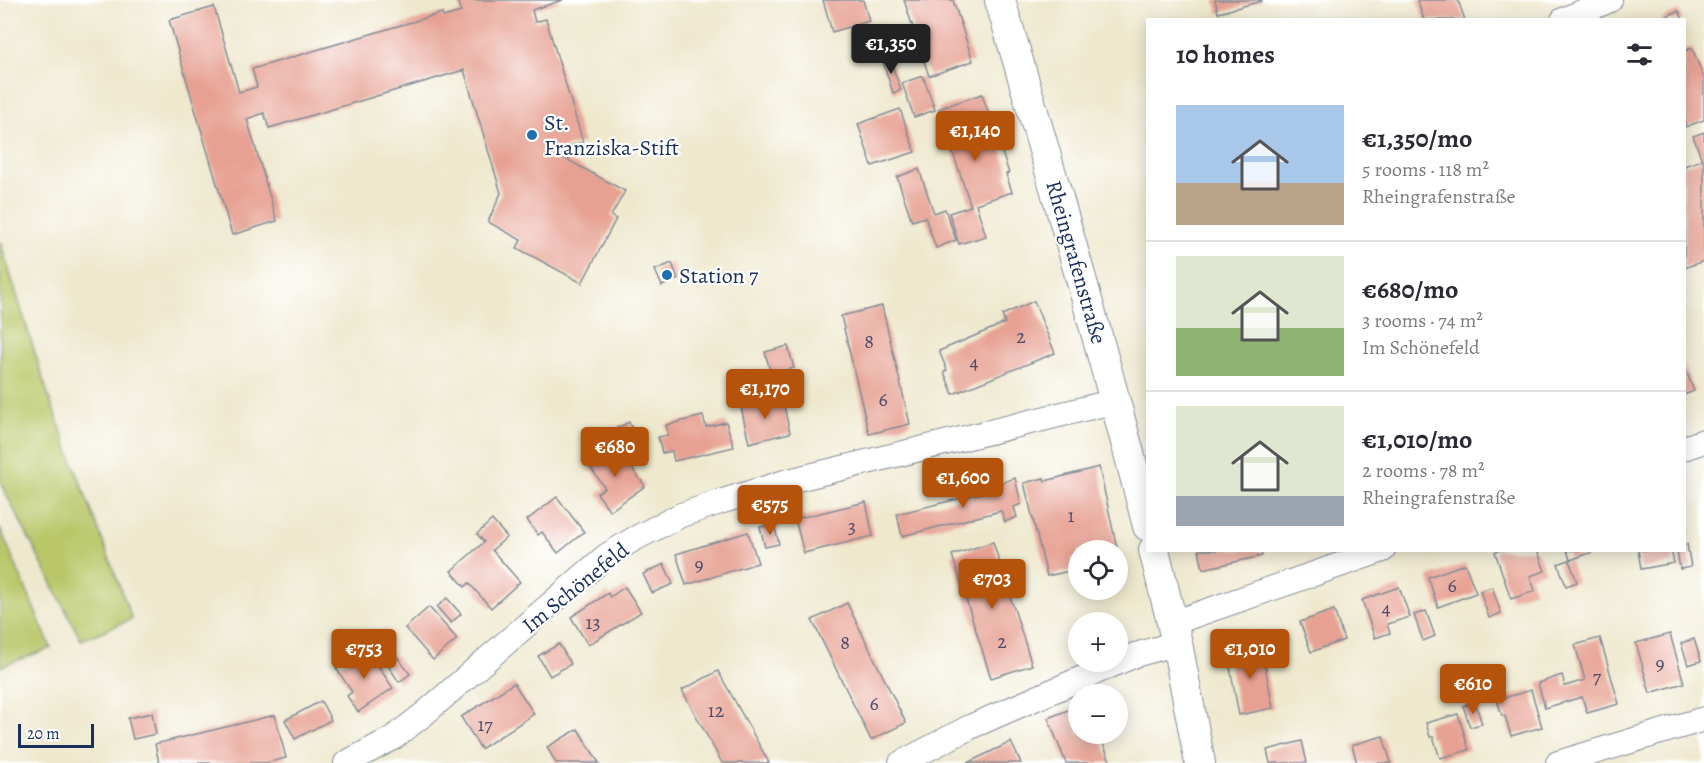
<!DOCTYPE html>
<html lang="en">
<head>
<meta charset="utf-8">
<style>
  :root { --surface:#fff; --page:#f2f2f3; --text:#2b2b33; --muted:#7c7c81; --line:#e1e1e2; --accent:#b45309 }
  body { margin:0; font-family:Alegreya,serif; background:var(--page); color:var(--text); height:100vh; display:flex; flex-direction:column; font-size:22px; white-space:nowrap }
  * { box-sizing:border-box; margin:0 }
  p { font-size:20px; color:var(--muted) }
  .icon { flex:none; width:33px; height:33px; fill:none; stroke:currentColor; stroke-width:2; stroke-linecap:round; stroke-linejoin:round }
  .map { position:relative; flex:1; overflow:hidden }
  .side { position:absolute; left:1146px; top:18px; width:540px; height:534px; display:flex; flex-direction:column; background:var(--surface); border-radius:0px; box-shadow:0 3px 15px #0003 }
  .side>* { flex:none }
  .tools { position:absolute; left:1068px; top:540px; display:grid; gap:12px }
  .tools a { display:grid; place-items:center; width:60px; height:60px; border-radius:50%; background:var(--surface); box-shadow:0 3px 15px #0003; font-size:30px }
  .scale { position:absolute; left:18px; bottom:15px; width:76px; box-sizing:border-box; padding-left:6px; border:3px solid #1b2f5e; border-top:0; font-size:16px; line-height:21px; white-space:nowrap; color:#1b2f5e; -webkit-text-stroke:4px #fff; paint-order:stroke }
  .price { position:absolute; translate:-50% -51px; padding:0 14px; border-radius:6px; background:var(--accent); color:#fff; font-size:20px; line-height:39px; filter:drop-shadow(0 2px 3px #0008) }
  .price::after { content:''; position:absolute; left:50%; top:36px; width:18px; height:14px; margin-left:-9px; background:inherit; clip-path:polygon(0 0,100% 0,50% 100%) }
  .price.selected { background:#222; color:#fff }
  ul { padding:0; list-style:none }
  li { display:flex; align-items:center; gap:18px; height:150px; padding:0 30px }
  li+li { border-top:2px solid var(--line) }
  li span { display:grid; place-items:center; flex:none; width:168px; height:120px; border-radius:0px; color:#555 }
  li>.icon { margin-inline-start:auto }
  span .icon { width:72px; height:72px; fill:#fffc; stroke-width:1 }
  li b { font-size:26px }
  h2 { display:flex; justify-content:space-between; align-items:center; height:72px; padding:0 30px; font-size:26px }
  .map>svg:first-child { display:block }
</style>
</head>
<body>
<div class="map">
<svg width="1704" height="763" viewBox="0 0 1704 763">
  <rect width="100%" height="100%" fill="#fff"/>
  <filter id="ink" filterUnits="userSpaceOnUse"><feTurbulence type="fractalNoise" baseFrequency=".0167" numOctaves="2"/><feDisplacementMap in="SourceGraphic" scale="12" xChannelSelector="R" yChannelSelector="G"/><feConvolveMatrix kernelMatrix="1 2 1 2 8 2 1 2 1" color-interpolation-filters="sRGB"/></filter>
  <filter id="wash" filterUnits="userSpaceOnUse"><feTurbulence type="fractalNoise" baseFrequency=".008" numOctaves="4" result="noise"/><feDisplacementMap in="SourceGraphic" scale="24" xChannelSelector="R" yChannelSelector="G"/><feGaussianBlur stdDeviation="1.35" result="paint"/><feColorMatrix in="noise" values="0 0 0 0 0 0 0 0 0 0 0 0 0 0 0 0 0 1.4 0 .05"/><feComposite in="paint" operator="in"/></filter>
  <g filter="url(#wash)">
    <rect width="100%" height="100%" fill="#eee8cd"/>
    <g fill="#b9c769" stroke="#6a7b64" stroke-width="1.5">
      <path d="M0,241l49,157 83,221 -51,21 -81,-158z"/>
      <path d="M0,528l51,120 -51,19z"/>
    </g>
    <g id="blocks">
      <g fill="#e7a193">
        <path d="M457,0h106l-31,10 3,12 11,-3 37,123 -29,9 1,2 70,38 -14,25 5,3 -34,64 -65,-35 4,-8 -33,-18 13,-29 -37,-123 -195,58 -5,-15 -17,6 30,102 -45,14 -63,-215 45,-13 25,85 18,-5 -5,-18 190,-56 1,4 18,-5z"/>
        <path d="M823,0h40l6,21 -37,11z"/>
        <path d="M904,0h49l20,61 -44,15z"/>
        <path d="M1215,0h47v1l-44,12z"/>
        <path d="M1417,0h41l7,20h-41z"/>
        <path d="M1679,11l4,9h-24l10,-5z"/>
        <path d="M1692,48l12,30v42l-19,7 -1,-76z"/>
        <path d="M889,57l12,33 -8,3 -11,-34z"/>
        <path d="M923,76l12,34 -21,7 -12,-34z"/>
        <path d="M982,94l27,79 -3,1 6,18 -36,12 10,32 -27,8 -10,-31 22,-7 -33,-97z"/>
        <path d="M900,109l15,43 -43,14 -14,-42z"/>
        <path d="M1704,132v129l-20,7v-102l18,-6 -9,-24z"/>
        <path d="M919,169l15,44 11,-4 11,31 -20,8 -11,-31 -13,4 -15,-44z"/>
        <path d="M672,263l6,16 -16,7 -7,-16z"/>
        <path d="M1034,301l21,52 -102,41 -9,-22 3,-2 -8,-19 66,-28 -3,-8z"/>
        <path d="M882,306l28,118 -41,10 -28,-118z"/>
        <path d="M788,346l6,22 -23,6 -6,-22z"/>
        <path d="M1684,365l10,26 -10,4z"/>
        <path d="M782,397l8,36 -41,10 -8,-36z"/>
        <path d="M703,416l3,11 20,-5 8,25 -60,14 -2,-10 -10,2 -4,-16 10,-2 -2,-10z"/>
        <path d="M629,422l11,20 -12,6 -11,-20z"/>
        <path d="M615,445l30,41 -35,25 -13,-18 8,-5 -17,-24z"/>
        <path d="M1099,467l18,81 -12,2h-27v7l-7,2 3,11 -27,6 -23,-93 20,-5 1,3z"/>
        <path d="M1015,478l6,26 -7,3 3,10 -12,5 -4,-11 -99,25 -5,-22 97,-24 -2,-4z"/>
        <path d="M557,497l27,35 -26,21 -16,-21 -4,3 -11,-15z"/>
        <path d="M866,502l7,34 -69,17 -9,-34z"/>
        <path d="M492,520l15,17 -15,13 28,32 -29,26 -22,-25 -4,4 -14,-16 33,-29 -7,-8z"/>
        <path d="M774,524l5,20 -14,3 -5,-20z"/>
        <path d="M748,532l10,31 -72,22 -10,-31z"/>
        <path d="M993,542l39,123 -41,13 -39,-123z"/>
        <path d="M1687,544l4,23 -11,2 -3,-19h7v-5z"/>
        <path d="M1199,550h62l1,6 -59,13z"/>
        <path d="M1500,550h37l8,21 -15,5 5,15 -24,8 -16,-47z"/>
        <path d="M1567,550h29v1l-26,9z"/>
        <path d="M1638,550h33l3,13 -33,6z"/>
        <path d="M1569,560l8,22 -11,4 -8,-22z"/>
        <path d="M664,564l9,20 -21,9 -9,-19z"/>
        <path d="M1465,564l11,29 -38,14 -10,-30z"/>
        <path d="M625,587l16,25 -53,33 -17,-28 37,-24 2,4z"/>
        <path d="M1399,587l11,30 -23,7 3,9 -15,5 -13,-38z"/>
        <path d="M1492,587l9,26 -12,5 -9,-27z"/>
        <path d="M447,598l14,16 -10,9 -14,-16z"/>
        <path d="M847,603l59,120 -35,17 -59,-120z"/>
        <path d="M429,607l28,32 -24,21 -28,-32z"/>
        <path d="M1334,610l10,30 -33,12 -11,-30z"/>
        <path d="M1426,611l9,25 -12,5 -9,-26z"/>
        <path d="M1670,634l14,49 -34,10 -14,-50z"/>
        <path d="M1600,638l19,66 -32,9 -5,-16 -37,11 -7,-25 24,-8 3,11 20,-6 -10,-35z"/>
        <path d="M1694,639l7,22 -13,4 -7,-22z"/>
        <path d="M559,644l12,20 -21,12 -12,-20z"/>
        <path d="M1261,645l12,63 -34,7 -12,-64z"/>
        <path d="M366,648l27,40 -35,24 -11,-16 5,-4 -16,-24z"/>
        <path d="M395,654l15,20 -11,8 -14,-21z"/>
        <path d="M718,671l33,59 18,33h-47l-7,-13 -33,-60z"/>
        <path d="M514,683l20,31 -53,35 -20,-32z"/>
        <path d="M1531,690l11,37 -31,9 -6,-20h-3l-5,-16z"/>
        <path d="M321,701l10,19 -36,19 -10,-19z"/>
        <path d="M1475,702l7,22 -12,3 -7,-21z"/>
        <path d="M1078,706v28h21l12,29h-45l-18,-45z"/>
        <path d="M152,713l4,21 -23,5 -5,-21z"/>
        <path d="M1458,714l11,36 -29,8 -7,-21h-3l-4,-14z"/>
        <path d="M275,715l11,43 -20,5h-107l-4,-19z"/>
        <path d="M578,729l21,34h-43l-9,-16z"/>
        <path d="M1383,736l8,27h-34l-5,-18z"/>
        <path d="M1302,741l5,22h-37l-3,-13z"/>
        <path d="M1011,742l10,21h-54z"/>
      </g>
    </g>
  </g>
  <g filter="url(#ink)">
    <use href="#blocks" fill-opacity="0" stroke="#848c96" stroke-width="1.5"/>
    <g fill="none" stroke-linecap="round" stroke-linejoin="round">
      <defs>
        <g id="minor">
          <path d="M1563,20l47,-20"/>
          <path d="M1684,448l20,-7"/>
          <path d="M1172,623l211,-73"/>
          <path d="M346,763l47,-25 31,-24 182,-158 28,-17 47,-24 42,-14 62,-19 331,-81"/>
          <path d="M901,763l69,-36 165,-72 42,-12"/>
          <path d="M1558,763l146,-44"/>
        </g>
        <g id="tertiary">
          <path d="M1000,0c52,175 103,350 148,526"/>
          <path d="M1154,550l23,93 23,120"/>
        </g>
      </defs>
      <use href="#minor" stroke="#848c96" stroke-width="26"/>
      <use href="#tertiary" stroke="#848c96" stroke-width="32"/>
      <use href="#minor" stroke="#fff" stroke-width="24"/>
      <use href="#tertiary" stroke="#fff" stroke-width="30"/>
    </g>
  </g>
  <g fill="#1f6fb2" stroke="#fff" stroke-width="2">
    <circle cx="532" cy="135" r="6"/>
    <circle cx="667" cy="275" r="6"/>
  </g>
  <g text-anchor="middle" stroke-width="4.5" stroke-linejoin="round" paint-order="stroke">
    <g font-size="20" fill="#4e4c6b">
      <text x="1021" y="343">2</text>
      <text x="869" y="348">8</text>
      <text x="974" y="369">4</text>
      <text x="883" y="406">6</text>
      <text x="1071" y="522">1</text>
      <text x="852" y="533">3</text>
      <text x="699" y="571">9</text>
      <text x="1452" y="592">6</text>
      <text x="1386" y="615">4</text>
      <text x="593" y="629">13</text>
      <text x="1002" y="648">2</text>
      <text x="845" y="649">8</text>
      <text x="1660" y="670">9</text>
      <text x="1597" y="683">7</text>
      <text x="874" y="710">6</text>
      <text x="716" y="717">12</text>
      <text x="485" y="731">17</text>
    </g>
    <g font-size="22" fill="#1b2f5e" stroke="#fff" text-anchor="start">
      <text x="544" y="130">St.<tspan x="544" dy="25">Franziska-Stift</tspan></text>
      <text x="679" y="283">Station 7</text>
    </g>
    <g font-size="22" fill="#1b2f5e" stroke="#fff">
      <text transform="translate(1077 262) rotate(74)" y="8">Rheingrafenstraße</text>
      <text transform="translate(575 587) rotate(-39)" y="8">Im Schönefeld</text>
    </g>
  </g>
</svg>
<div class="tools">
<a><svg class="icon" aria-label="locate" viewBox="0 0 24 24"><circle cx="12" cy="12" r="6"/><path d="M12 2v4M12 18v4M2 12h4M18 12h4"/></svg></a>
<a>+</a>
<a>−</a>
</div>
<div class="scale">20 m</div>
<b class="price selected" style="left:891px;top:75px">€1,350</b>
<b class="price" style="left:975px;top:162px">€1,140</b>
<b class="price" style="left:765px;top:420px">€1,170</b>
<b class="price" style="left:615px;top:478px">€680</b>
<b class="price" style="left:963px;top:509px">€1,600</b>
<b class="price" style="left:770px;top:536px">€575</b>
<b class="price" style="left:992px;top:610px">€703</b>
<b class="price" style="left:364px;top:680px">€753</b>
<b class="price" style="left:1250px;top:680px">€1,010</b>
<b class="price" style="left:1473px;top:715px">€610</b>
<section class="side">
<h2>10 homes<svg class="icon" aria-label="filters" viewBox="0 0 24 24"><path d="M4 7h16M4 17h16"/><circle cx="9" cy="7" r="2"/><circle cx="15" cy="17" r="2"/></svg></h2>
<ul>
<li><span style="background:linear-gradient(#a9c7e8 65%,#b9a48a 0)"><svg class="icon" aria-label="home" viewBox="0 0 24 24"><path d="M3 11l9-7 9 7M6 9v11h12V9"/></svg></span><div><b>€1,350/mo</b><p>5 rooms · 118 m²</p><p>Rheingrafenstraße</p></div></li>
<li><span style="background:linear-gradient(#dfe7d0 60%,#8fb573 0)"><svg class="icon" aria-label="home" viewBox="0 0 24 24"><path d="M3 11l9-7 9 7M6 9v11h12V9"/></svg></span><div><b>€680/mo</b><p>3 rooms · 74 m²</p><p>Im Schönefeld</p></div></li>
<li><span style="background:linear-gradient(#dfe7d0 75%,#9aa5b1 0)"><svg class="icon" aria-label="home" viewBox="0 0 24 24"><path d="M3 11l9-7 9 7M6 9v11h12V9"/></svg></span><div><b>€1,010/mo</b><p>2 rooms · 78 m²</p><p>Rheingrafenstraße</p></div></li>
</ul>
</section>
</div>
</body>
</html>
